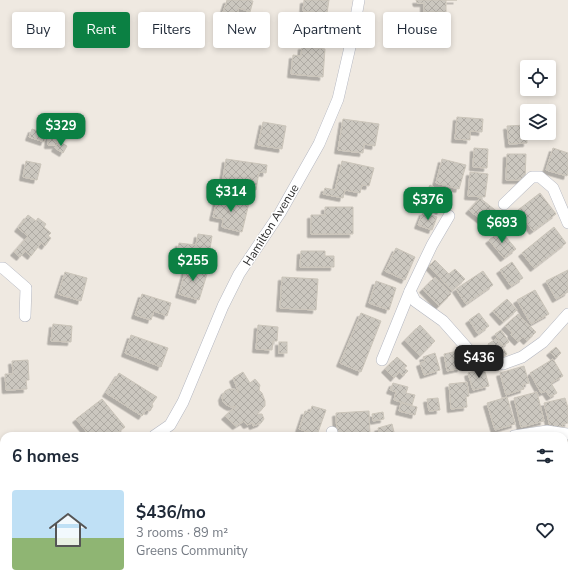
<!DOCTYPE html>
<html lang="en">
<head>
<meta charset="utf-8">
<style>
  :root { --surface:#fff; --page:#f6f6f7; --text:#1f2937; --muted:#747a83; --accent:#0b8043 }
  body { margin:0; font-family:"Nunito Sans",sans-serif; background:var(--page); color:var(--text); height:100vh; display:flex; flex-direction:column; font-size:15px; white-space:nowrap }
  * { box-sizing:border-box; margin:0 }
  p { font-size:13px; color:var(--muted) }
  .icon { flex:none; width:22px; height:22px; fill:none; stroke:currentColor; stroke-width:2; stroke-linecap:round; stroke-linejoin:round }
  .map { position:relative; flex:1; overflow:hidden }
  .side { position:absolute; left:0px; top:432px; width:568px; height:156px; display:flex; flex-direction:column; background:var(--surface); border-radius:12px 12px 0 0; box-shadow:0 2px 6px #0003 }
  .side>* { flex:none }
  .hud { position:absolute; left:12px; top:12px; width:544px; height:36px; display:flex; gap:8px }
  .tools { position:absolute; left:520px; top:60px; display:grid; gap:8px }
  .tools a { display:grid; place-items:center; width:36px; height:36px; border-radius:4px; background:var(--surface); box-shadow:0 2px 6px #0003; font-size:20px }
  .price { position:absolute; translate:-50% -34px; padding:0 9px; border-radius:8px; background:var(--accent); color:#fff; font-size:13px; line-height:26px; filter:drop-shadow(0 1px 2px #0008) }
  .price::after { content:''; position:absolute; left:50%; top:24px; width:12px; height:9px; margin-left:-6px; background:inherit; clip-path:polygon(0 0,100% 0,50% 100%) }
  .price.selected { background:#222; color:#fff }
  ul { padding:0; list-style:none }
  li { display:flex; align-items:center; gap:12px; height:100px; padding:0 12px }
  li span { display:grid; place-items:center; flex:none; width:112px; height:80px; border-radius:4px; color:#555 }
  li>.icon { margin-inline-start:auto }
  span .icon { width:48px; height:48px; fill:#fffc; stroke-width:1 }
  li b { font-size:17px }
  h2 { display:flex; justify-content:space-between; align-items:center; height:48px; padding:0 12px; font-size:17px }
  .pill { padding:0 14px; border-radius:4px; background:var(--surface); box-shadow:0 2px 6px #0003; font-size:14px; line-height:36px }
  .pill.selected { background:var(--accent); color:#fff }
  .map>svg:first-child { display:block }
</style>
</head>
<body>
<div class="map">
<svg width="568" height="588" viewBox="0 0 568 588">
  <defs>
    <pattern id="building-cross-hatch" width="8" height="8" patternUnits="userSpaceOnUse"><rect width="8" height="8" fill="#cbc7bf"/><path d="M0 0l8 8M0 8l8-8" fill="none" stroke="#afaba4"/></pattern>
    <filter id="shadow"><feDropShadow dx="-3.5" dy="3.5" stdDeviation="0" flood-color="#0004"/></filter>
  </defs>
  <rect width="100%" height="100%" fill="#efe9e1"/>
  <g fill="url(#building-cross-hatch)" stroke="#cbc5ba" filter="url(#shadow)">
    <path d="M227,0h21l5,1 -3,11 -11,-4 -5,14 -13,-4z"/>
    <path d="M304,0h25l-3,20 8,1 -1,12 -24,-3 2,-18 -8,-1z"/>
    <path d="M416,0h41h-11v12h-22v-9h-7z"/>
    <path d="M421,24l23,4 -3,15 -22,-3z"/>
    <path d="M302,46l23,3 -2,28 -32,-3 2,-19 8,1z"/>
    <path d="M457,117l26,2 -1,13 -12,-1v9l-15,-1z"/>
    <path d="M343,119l36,5 -4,22 -11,-2 -1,9 -25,-3z"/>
    <path d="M263,122l23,4 -4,23 -24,-4z"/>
    <path d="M526,125l1,18 -18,1 -2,-18z"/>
    <path d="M32,129l15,5 -3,8 -15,-5z"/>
    <path d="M49,132h8v13h-9z"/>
    <path d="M59,141l8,5 -4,7 -8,-5z"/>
    <path d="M474,148l14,1 -1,19 -14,-1z"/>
    <path d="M553,148l15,5v19l-1,4 -21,-6z"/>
    <path d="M507,154h19l-1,26h-19z"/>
    <path d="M226,159l41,6 -1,8 -7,-1 -3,18 -34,-5z"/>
    <path d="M442,159l24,6 -7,24 -23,-6z"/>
    <path d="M26,161l15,3 -4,16 -14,-3z"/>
    <path d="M342,161l32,7 -5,18 -7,-1 -2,8 -15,-3 -2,8 -20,-4 2,-6 10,2z"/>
    <path d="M470,172l18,2 -3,23 -17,-1z"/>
    <path d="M430,185l19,11 -9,15 -19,-11z"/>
    <path d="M540,193l16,21 -23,17 -15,-21z"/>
    <path d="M218,196l31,7 -7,29 -20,-5 1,-8 -10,-2z"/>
    <path d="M480,198l19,15 -10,13 -20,-16z"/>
    <path d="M325,207h28v27h-42v-19h14z"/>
    <path d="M423,212l14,5 -5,13 -14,-5z"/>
    <path d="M28,215l8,6 2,-3 8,6 -2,3 7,6 -3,3 3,2 -6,8 -4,-3 -10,13 -6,-5 -5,6 -6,-5 14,-16 -10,-8z"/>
    <path d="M554,227l12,16 -32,25 -12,-15z"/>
    <path d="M501,231l15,18 -12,9 -15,-18z"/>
    <path d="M198,234l14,2 -4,26 -31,-6 2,-13 17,2z"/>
    <path d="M396,248l19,9 -10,23 -20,-9z"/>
    <path d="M301,251h24v5h9v11h-34z"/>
    <path d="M435,260l14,14 6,-5 10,10 -13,12 -23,-25z"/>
    <path d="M512,262l11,16 -12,8 -11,-16z"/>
    <path d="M187,265l21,6 -9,29 -20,-6z"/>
    <path d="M568,270v22l-12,7 -10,-18z"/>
    <path d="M483,271l10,14 -27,19 -10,-15z"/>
    <path d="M65,272l22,6 -6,23 -23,-7z"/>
    <path d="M282,277l36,2 -2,31 -36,-2z"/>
    <path d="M435,277l16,17 -12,12 -16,-17z"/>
    <path d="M376,281l20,7 -7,22 -20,-7z"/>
    <path d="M535,290l14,24 -18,10 -14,-24z"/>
    <path d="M142,294l29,9 -4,13 -13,-5 -3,9 -16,-5z"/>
    <path d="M507,299l10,11 -14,12 -10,-11z"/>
    <path d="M361,313l20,8 -20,51 -21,-9z"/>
    <path d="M479,313l10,13 -11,8 -9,-14z"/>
    <path d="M518,314l18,18 -9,9 -4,-4 -5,5 -7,-7 1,-2 -7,-7z"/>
    <path d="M53,324l19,2 -1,16 -20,-1z"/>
    <path d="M258,325l20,2 -1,14h-4l-1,9 -16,-1z"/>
    <path d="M420,325l15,16 -15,15 -15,-16z"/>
    <path d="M501,330l8,12 -6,4 -8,-12z"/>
    <path d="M131,335l37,13 -7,19 -36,-14z"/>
    <path d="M496,339l11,15 -8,6 -11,-16z"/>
    <rect x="279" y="342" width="8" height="11"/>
    <path d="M556,347l5,6 -5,5 -6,-6z"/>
    <path d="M458,351l3,17 -14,3 -3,-17z"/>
    <path d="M435,353l5,17 -16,5 -4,-12 5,-2 -2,-4z"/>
    <path d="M397,357l10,9 -3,2 4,3 -5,5 -4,-4 -5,6 -9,-9z"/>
    <path d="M553,359l10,17 -12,7 6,10 -7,4 -4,-6 -5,2 -11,-20z"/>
    <path d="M28,360l1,20h-3l1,9 -21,1 -1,-16h8l-1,-13z"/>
    <path d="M524,366l5,17 -6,2 1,4 -18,6 -6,-22z"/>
    <path d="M484,368l5,18 -16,4 -5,-17z"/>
    <path d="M243,372l7,11 5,-4 5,6 -1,5 3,3 3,8v5l-8,8h5l2,5 -3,4 -8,3 -1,-3 -5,2 -3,-4 -8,5 -11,-10 11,-10 -5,1 -4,-2 -4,-3 -1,-5 3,-6 4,-2h5l5,4 -6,-15z"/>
    <path d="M119,373l38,24 -5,7 1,2 -3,5 -4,-1 -4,6 -36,-23z"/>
    <path d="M467,382l2,14 -3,1 1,10 -16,2 -2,-25z"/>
    <path d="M393,383l15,4 -2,6 9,2 -3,10 -18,-5 2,-8 -6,-2z"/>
    <path d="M537,392l7,29 -23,6 -7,-29z"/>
    <path d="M507,397l8,27 -20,6 -8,-27z"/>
    <path d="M438,398l2,12 -11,1 -2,-12z"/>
    <path d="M565,398l3,10v15l-6,1 1,3 -12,3 -7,-27z"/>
    <path d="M102,399l23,28 -12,9h-23l-14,-17z"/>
    <path d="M401,403l16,4 -2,8 -16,-4z"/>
    <path d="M312,406l14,4 -9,25 -18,-6 6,-18 5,1z"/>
    <path d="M369,411l1,24 -33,1 -1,-23z"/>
    <path d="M383,412l1,7 -11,2 -1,-7z"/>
    <path d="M392,424l3,12h-15l-2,-8z"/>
    <path d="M564,440l4,1v21l-4,-1z"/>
    <path d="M4,530v23l-4,-7v-14z"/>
    <path d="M564,569l4,2v17h-11l2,-4h5z"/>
    <path d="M77,584h20l-10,4h-9z"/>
    <path d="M315,584h26l1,4h-26z"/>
    <path d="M370,584h8l2,4h-17z"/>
  </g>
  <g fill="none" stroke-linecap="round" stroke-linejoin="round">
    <defs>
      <g id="street">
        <path d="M504,204l28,-27h8l13,11 15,35"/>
        <path d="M449,216l-17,29 -22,46 5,10 28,20 32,36 28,7 19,-7 21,-15 25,-28"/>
        <path d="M0,268h3l23,20 -1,28"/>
        <path d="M382,360l28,-69"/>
        <path d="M154,436l16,-11 13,-23 40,-96 16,-32 41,-61 39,-69 19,-45 15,-65 6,-34"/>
        <path d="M332,436v-4"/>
        <path d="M514,436l33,-5 21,3"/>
        <path d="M0,478l4,-1"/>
        <path d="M564,504l4,-9"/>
        <path d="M352,584l2,4"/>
        <path d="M440,588l20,-4"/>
        <path d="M537,588v-4"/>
      </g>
    </defs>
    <use href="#street" stroke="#b4b7c1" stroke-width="12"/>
    <use href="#street" stroke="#fff" stroke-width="11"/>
  </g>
  <g text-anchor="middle" stroke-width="3" stroke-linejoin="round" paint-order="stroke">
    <g font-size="12" fill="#2e2e2e" stroke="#fff">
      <text transform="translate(271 225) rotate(-58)" y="4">Hamilton Avenue</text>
    </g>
  </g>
</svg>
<div class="tools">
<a><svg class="icon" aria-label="locate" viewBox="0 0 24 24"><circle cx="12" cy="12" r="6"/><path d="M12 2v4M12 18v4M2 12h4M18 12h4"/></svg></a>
<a><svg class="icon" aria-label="layers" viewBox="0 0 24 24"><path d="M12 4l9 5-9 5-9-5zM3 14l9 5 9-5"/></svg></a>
</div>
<b class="price" style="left:61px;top:147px">$329</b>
<b class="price" style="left:231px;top:213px">$314</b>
<b class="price" style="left:428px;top:221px">$376</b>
<b class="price" style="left:502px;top:244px">$693</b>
<b class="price" style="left:193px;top:282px">$255</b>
<b class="price selected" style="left:479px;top:379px">$436</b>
<div class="hud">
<a class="pill">Buy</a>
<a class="pill selected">Rent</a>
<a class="pill">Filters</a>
<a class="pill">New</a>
<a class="pill">Apartment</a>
<a class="pill">House</a>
</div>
<section class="side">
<h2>6 homes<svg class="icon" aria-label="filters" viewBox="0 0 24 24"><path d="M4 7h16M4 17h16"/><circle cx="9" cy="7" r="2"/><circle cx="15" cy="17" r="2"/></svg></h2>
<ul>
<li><span style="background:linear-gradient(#bfe0f5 60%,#8fb573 0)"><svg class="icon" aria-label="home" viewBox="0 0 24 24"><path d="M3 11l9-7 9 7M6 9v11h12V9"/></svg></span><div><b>$436/mo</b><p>3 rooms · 89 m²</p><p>Greens Community</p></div><svg class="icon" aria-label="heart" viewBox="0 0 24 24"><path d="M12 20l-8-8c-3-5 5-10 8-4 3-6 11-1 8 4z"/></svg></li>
</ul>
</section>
</div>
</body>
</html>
